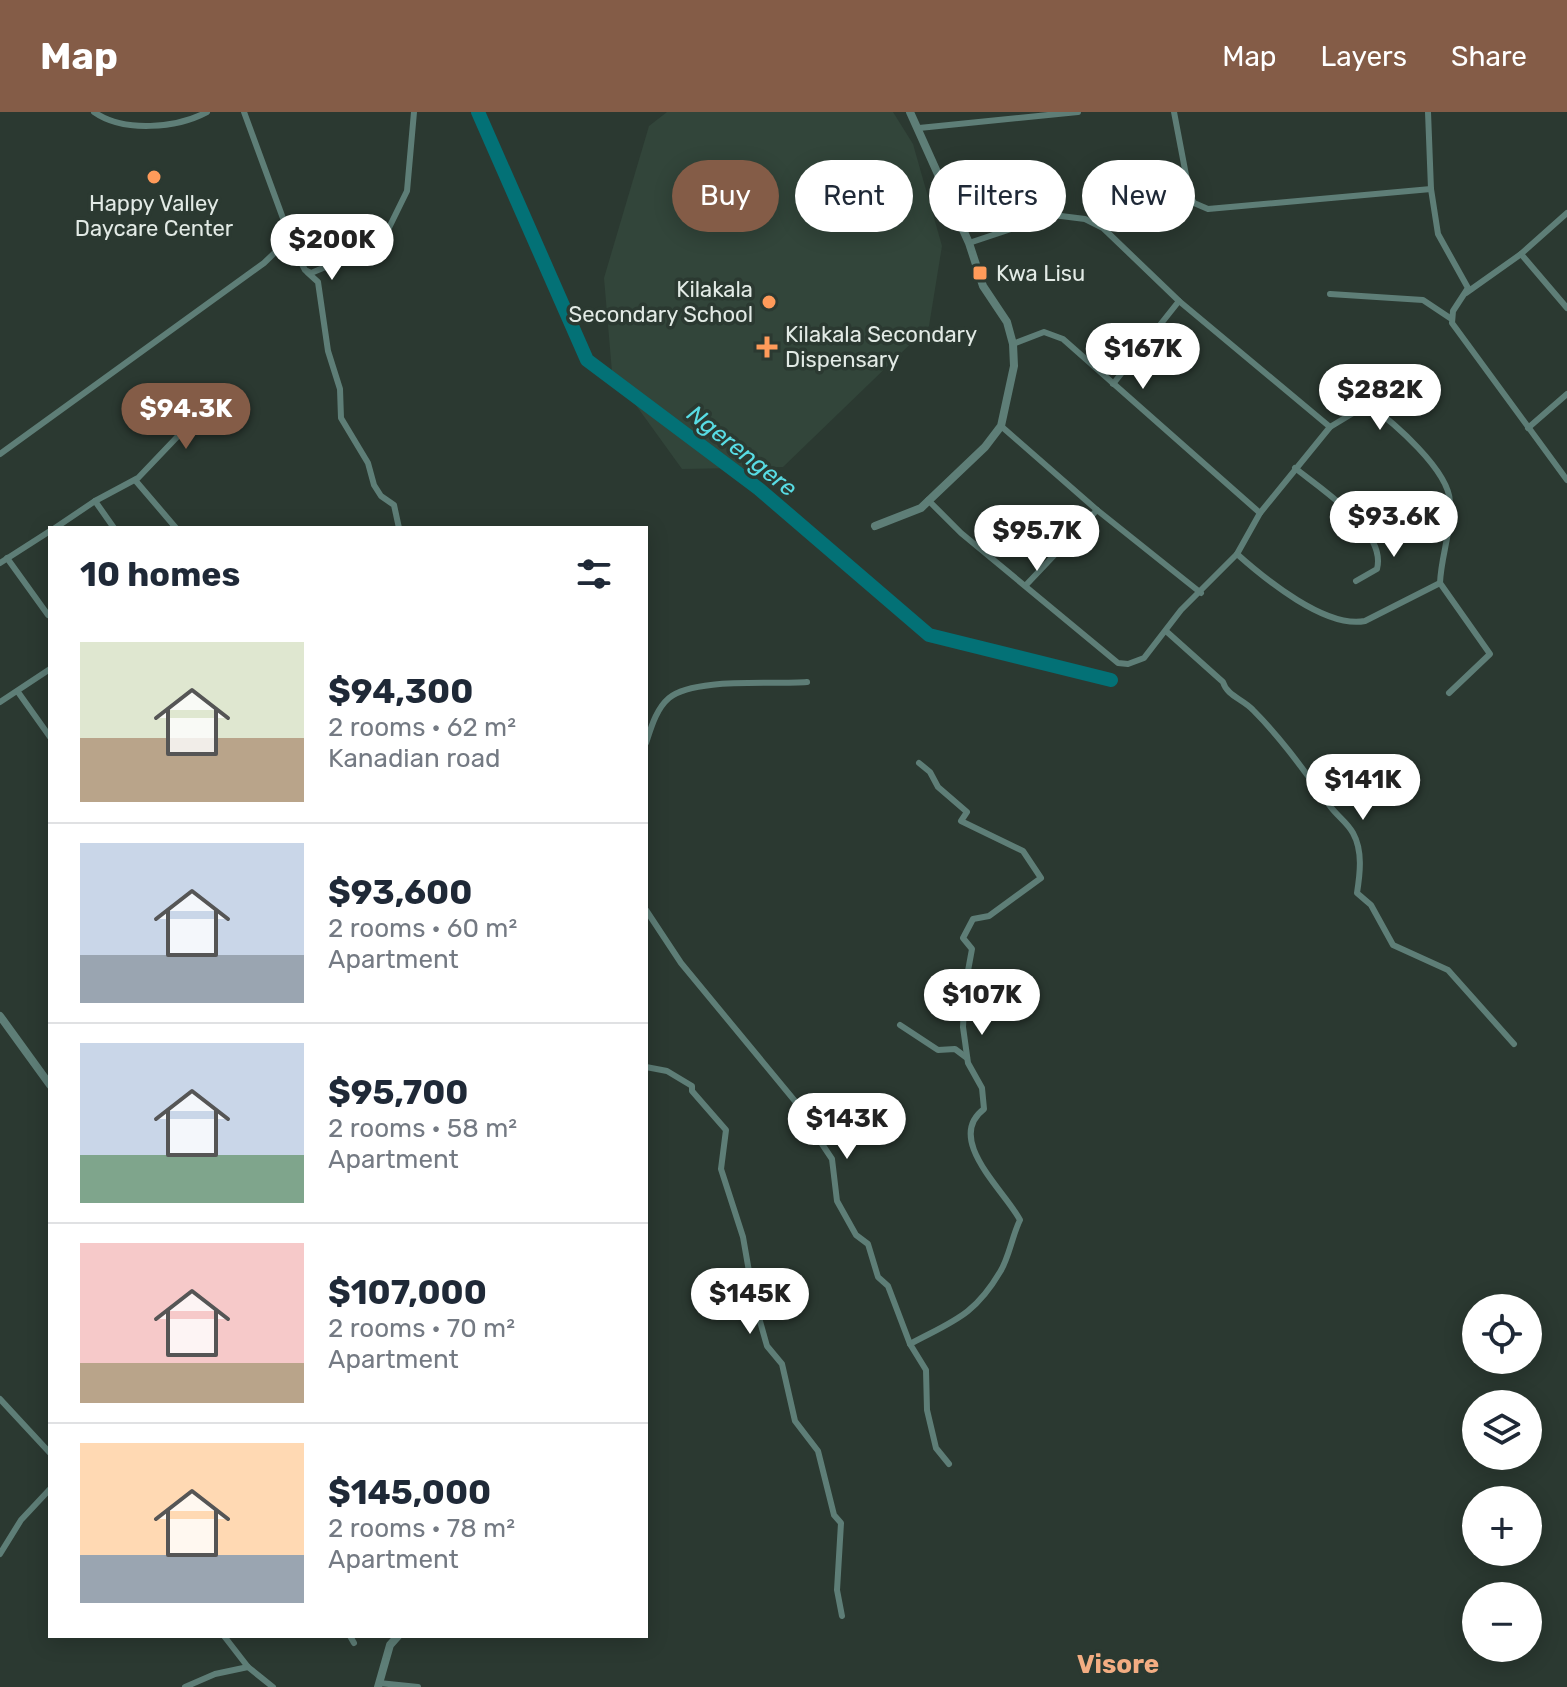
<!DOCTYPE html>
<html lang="en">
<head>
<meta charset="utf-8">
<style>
  :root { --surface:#fff; --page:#f2f2f3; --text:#1f2937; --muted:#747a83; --line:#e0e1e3; --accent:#845c47 }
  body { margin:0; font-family:Rubik,sans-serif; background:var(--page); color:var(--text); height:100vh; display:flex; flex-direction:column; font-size:30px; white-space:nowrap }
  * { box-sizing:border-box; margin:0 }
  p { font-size:26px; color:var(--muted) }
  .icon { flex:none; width:44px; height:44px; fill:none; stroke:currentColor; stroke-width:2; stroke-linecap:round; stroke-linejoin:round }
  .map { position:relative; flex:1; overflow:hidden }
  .details { position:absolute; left:48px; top:414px; width:600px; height:1112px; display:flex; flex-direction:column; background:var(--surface); border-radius:0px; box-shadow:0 4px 20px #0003 }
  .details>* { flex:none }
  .hud { position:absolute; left:672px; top:48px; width:760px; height:72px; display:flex; gap:16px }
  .fabs { position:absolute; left:1462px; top:1182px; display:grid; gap:16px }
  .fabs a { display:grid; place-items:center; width:80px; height:80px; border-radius:50%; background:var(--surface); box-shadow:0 4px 20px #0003; font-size:40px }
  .price { position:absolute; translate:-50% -68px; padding:0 18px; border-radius:28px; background:#fff; color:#222; font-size:26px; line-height:52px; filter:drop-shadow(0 2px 4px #0008) }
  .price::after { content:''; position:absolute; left:50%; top:48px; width:24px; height:18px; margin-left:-12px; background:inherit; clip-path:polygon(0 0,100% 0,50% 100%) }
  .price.on { background:var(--accent); color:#fff }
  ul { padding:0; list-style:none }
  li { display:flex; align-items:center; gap:24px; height:200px; padding:0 32px }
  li+li { border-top:2px solid var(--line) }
  li span { display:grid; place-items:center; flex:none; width:224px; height:160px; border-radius:0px; color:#555 }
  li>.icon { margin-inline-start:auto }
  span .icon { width:96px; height:96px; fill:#fffc; stroke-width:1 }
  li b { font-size:34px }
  h2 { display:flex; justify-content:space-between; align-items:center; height:96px; padding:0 32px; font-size:34px }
  .tag { padding:0 28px; border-radius:36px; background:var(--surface); box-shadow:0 4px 20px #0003; font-size:28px; line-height:72px }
  .tag.on { background:var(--accent); color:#fff }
  header { display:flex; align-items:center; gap:48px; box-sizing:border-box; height:112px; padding:0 40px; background:var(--accent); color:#fff }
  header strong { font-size:38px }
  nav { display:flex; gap:44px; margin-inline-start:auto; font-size:28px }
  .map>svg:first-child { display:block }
</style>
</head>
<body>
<header>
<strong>Map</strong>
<nav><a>Map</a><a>Layers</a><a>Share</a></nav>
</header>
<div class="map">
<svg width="1567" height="1575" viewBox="0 0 1567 1575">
  <rect width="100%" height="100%" fill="#2b3931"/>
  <path fill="#32453a" d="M667,0h226l20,32 29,102 -13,80 -146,141 -101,2 -70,-97 -8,-94 45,-152z"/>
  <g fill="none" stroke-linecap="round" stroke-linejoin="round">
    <path stroke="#037176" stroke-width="14" d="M478,0l109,248 172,129 170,146 182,45"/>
    <g stroke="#5e7e77" stroke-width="6">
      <path d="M94,0c30,21 83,16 113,0"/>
      <path d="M244,0l51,139 10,19 6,3 70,-29 26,-53 7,-79"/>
      <path d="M1174,0l16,84 4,7 14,6 223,-20"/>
      <path d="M1428,0l3,77 7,45 30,54 -15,23 -1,12 115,157"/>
      <path d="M919,16l159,-16"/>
      <path d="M1521,142l46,54"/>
      <path d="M307,160l11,10 10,69 12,38 1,29 27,45 6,22 7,11 13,9 5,23"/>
      <path d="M1466,181l55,-39 46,-41"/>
      <path d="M1330,182l93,6 27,18"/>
      <path d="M1013,232l31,-12 19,7 197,174"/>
      <path d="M1113,272l66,-83"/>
      <path d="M1001,314l96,84 104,83"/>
      <path d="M1330,315l38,-23c25,18 81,66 82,98 2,28 -9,54 -10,81l50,71 -41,39"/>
      <path d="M1528,316l39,-34"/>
      <path d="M0,342l264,-191 26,-25"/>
      <path d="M1295,356c26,21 92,63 82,101l-21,12"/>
      <path d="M135,368l41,48"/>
      <path d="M928,388l33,33 157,130 10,1 16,-6 37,-48 56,-56 23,-41 70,-86 -151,-126 -76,-73 -18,-9 -32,-4 -84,28"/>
      <path d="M95,389l19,27"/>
      <path d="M55,416l40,-27 43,-23 41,-43 46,-32"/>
      <path d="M1237,442c28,25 89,75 128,67l75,-38"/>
      <path d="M7,446l41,57"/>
      <path d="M0,451l50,-32"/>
      <path d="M1027,472l70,-74"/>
      <path d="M1166,519l57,51c4,14 20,17 30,28 29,29 52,62 77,96 7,10 17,16 23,27 10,18 7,41 4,60l14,12 22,40 55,25 66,74"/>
      <path d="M18,580l32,45"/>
      <path d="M0,590l50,-33"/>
      <path d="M646,631c5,-15 10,-34 23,-45 25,-21 104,-13 138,-16"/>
      <path d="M646,798l35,53 137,166v9l14,21 5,42 19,34 12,9 10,33 10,9 22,58 16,26 1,40 9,38 13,16"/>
      <path d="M900,913l38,25 17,-1 12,9"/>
      <path d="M646,955l21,4 25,15v5l34,39 -5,39 22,68 11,63 13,46 15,18 13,57 23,30 16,64 7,8 -4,67 5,26"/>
      <path d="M910,1232c43,-23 64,-28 90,-72 9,-14 12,-36 20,-52 -15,-29 -76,-81 -36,-111l-2,-21 -14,-25 -5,-36 2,-40 7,-38 -9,-11 10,-19 16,-3 52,-38 -18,-27 -62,-30 6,-9 -29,-25 -8,-15 -11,-9"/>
      <path d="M0,1287l50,54"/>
      <path d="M0,1442l21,-34 29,-31"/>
      <path d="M224,1524l24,31 25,20"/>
      <path d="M350,1524l4,7"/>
      <path d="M379,1571l39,4"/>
      <path d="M185,1575l30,-13 33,-7"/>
    </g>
    <g stroke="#5e7e77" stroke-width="8">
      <path d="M875,414l46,-18 64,-61 16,-21 13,-60 -1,-22 -6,-22 -24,-36 -14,-43 -59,-131"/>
      <path d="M0,904l50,69"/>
      <path d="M378,1575l12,-42 8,-9"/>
    </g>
  </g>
  <g fill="#ff9b5a" stroke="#2b3931" stroke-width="3">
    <circle cx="154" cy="65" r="8"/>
    <rect x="972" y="153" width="16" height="16" rx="4"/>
    <circle cx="769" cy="190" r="8"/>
    <path d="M763 223h8v8h8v8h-8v8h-8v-8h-8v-8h8z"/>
  </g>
  <g text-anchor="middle" stroke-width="7" stroke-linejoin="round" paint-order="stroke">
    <g font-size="22" fill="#e2eae5" stroke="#2b3931" text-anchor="start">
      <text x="154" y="99" text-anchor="middle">Happy Valley<tspan x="154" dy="25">Daycare Center</tspan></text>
      <text x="996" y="169">Kwa Lisu</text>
      <text x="753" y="185" text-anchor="end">Kilakala<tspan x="753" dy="25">Secondary School</tspan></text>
      <text x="785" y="230">Kilakala Secondary<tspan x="785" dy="25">Dispensary</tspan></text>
    </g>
    <g font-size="24" font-style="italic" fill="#58dce4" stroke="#2b3931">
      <text transform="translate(742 339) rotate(38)" y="8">Ngerengere</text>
    </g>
    <g font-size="26" font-weight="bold" fill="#f3ad82" stroke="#2b3931">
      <text x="1118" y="1561">Visore</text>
    </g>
  </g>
</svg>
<div class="fabs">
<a><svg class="icon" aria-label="locate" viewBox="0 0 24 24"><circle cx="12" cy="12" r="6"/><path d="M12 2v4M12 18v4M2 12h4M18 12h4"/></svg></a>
<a><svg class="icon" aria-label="layers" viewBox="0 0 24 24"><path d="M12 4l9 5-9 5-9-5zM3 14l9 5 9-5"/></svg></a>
<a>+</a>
<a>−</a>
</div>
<b class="price" style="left:332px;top:170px">$200K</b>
<b class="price" style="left:1143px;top:279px">$167K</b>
<b class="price" style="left:1380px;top:320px">$282K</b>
<b class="price on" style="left:186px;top:339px">$94.3K</b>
<b class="price" style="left:1394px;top:447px">$93.6K</b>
<b class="price" style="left:1037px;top:461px">$95.7K</b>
<b class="price" style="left:1363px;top:710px">$141K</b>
<b class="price" style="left:982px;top:925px">$107K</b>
<b class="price" style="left:847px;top:1049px">$143K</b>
<b class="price" style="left:750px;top:1224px">$145K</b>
<div class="hud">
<a class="tag on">Buy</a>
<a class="tag">Rent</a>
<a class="tag">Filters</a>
<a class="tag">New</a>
</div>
<section class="details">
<h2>10 homes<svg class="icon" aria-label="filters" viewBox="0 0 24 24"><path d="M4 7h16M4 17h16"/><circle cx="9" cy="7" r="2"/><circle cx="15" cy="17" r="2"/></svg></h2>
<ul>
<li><span style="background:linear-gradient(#dfe7d0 60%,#b9a48a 0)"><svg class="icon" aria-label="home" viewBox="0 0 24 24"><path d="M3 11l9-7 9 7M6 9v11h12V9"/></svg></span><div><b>$94,300</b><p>2 rooms · 62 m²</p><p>Kanadian road</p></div></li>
<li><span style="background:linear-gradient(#c9d6e8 70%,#9aa5b1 0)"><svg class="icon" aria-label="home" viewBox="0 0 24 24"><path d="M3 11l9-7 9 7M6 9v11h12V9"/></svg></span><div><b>$93,600</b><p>2 rooms · 60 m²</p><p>Apartment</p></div></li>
<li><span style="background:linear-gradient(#c9d6e8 70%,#7fa58c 0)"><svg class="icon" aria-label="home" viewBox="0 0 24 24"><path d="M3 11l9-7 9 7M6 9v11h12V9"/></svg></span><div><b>$95,700</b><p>2 rooms · 58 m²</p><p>Apartment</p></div></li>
<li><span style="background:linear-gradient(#f6c9c9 75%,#b9a48a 0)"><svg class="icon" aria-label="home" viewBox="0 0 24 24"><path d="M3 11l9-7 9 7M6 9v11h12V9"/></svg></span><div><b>$107,000</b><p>2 rooms · 70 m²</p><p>Apartment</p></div></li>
<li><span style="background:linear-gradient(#ffd9b3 70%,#9aa5b1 0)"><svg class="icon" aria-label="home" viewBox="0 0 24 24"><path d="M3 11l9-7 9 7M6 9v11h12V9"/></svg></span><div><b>$145,000</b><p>2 rooms · 78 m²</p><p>Apartment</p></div></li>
</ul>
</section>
</div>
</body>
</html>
